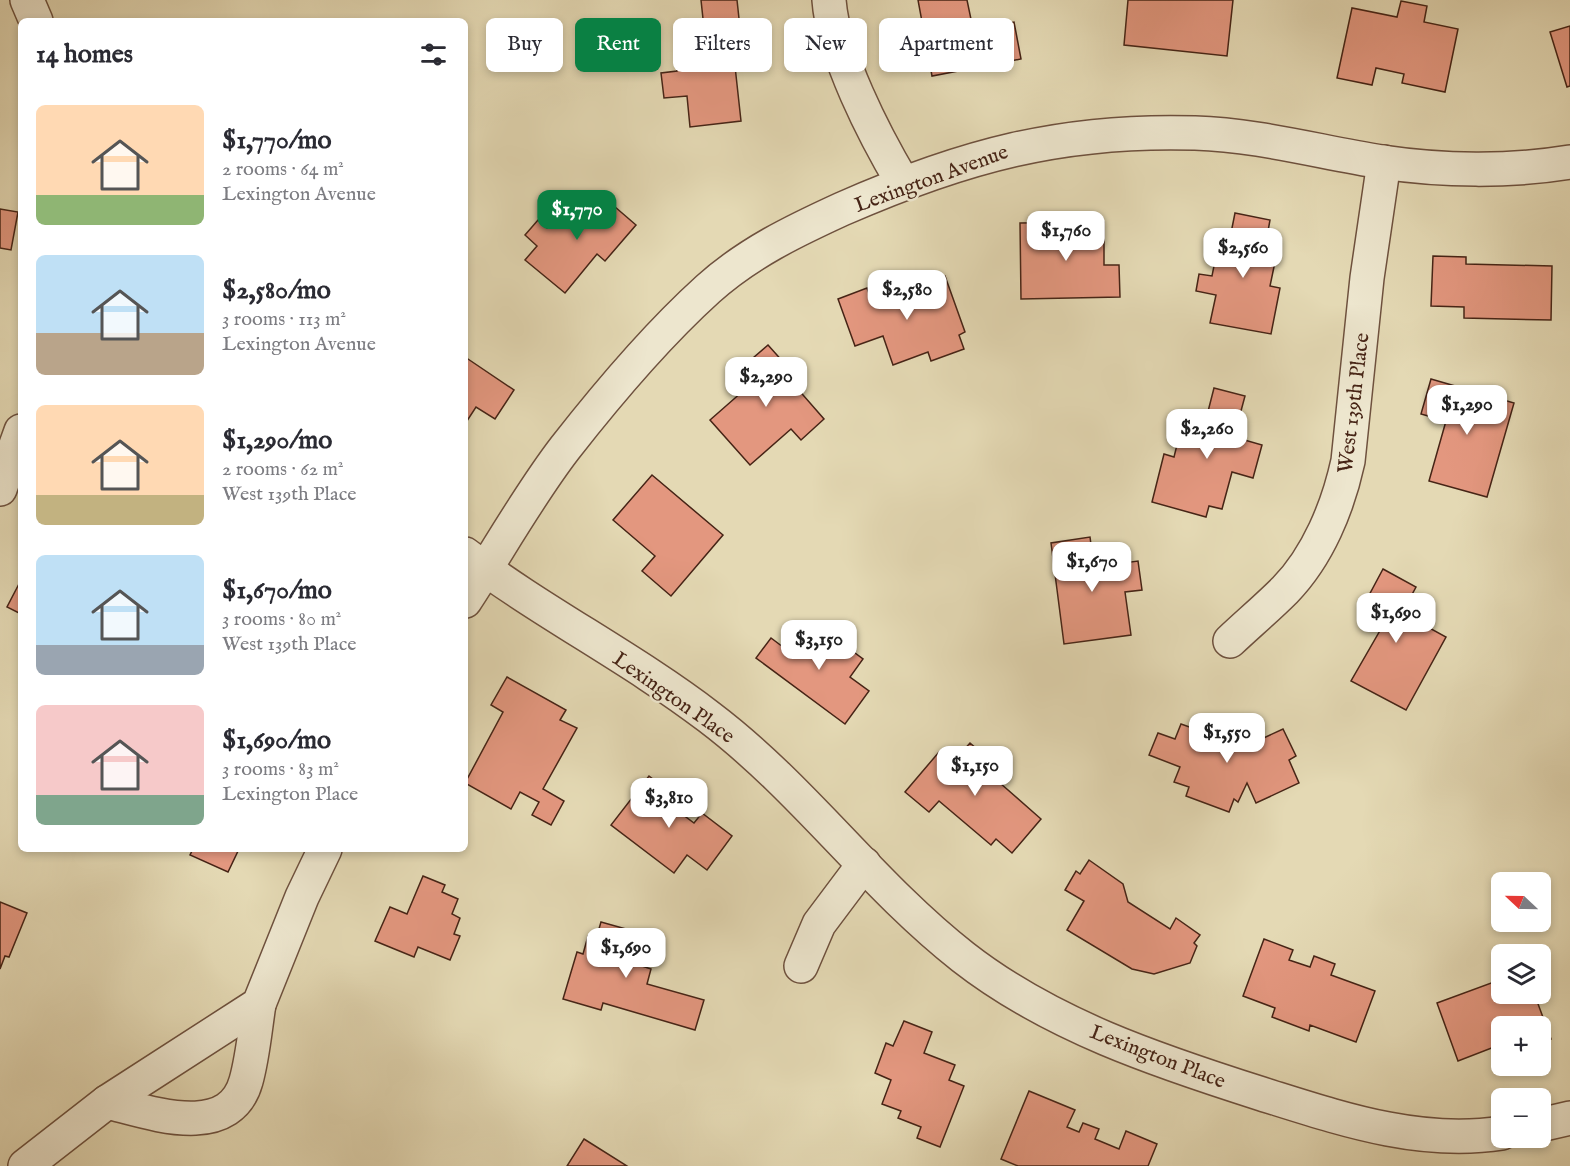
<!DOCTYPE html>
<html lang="en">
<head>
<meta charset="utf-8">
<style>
  :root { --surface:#fff; --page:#f7f7f7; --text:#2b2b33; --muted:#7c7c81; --accent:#0b8043 }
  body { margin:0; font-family:"IM FELL English",serif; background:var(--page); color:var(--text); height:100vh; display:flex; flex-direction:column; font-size:22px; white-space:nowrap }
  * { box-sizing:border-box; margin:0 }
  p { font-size:20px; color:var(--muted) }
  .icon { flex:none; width:33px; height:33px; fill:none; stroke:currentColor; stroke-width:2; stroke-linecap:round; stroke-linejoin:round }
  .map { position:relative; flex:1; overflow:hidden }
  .side { position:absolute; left:18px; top:18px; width:450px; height:834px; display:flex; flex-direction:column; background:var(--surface); border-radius:9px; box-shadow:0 3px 9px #0003 }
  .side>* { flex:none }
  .guide { position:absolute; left:486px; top:18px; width:570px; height:54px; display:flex; gap:12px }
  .needle { width:39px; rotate:292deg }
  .buttons { position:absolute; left:1491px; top:872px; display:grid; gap:12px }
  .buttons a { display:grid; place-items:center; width:60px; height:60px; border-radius:9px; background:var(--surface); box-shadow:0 3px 9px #0003; font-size:30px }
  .price { position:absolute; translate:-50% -51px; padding:0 14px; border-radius:12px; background:#fff; color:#222; font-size:20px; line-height:39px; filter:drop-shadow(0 2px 3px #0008) }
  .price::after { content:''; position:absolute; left:50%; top:36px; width:18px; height:14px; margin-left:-9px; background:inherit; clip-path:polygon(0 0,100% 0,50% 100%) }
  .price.on { background:var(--accent); color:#fff }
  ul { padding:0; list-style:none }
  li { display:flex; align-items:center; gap:18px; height:150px; padding:0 18px }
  li span { display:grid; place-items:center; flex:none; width:168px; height:120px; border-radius:9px; color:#555 }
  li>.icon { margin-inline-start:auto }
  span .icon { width:72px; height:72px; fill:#fffc; stroke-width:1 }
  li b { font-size:26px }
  h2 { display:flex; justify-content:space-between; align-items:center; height:72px; padding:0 18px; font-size:26px }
  .pill { padding:0 21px; border-radius:9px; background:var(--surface); box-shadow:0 3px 9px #0003; font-size:21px; line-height:54px }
  .pill.on { background:var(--accent); color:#fff }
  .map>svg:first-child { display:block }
</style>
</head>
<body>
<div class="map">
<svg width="1570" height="1166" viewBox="0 0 1570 1166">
  <rect width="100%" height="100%" fill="#e4d9b4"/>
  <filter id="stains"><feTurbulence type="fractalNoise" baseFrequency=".00333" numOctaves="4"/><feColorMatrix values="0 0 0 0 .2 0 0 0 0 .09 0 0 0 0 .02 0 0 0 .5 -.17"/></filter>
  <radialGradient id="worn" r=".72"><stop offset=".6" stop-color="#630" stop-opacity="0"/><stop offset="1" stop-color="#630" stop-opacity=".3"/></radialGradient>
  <g fill="#e3977f" stroke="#462416" stroke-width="1.5">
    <path d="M701,0h36l6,56 -9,1 7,64 -51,6 -3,-31 -23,2 -3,-25 16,-2 -2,-20 31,-4z"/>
    <path d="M918,0h49l6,29 41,-7 7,37 -89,17z"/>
    <path d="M1128,0h105l-6,56 -103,-11z"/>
    <path d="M1401,1l26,5 -3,16 34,7 -13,63 -43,-9 2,-9 -28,-6 -4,17 -35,-7 15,-70 45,9z"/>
    <path d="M1570,26v60l-3,1 -17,-55z"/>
    <path d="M600,194l36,31 -31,36 -8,-7 -32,39 -40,-33 12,-14 -12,-11 13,-15 9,8 18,-22 15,12z"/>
    <path d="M0,209l18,3 -7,38 -11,-2z"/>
    <path d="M1235,213l35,7 -7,39 12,3 -5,24 10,2 -9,46 -61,-11 6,-28 -20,-4 3,-17 13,2 5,-25 10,2z"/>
    <path d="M1104,222v43h15l1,32 -99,2 -1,-76z"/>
    <path d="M1433,256l33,1v7l86,2 -1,54 -87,-2v-11l-33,-1z"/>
    <path d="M945,276l20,56 -6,3 5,14 -33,12 -3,-9 -35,13 -10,-29 -28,10 -17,-47 29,-11 5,14z"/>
    <path d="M768,345l34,38 -6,4 28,32 -23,21 -10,-11 -41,36 -40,-45 41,-36 -12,-14z"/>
    <path d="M465,357l49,33 -19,29 -19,-12 -11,17z"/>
    <path d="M1431,379l83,24 -27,94 -58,-16 17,-60 -25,-7z"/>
    <path d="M1214,388l31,8 -11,41 28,8 -9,33 -21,-6 -10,37 -13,-3 -3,11 -54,-15 12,-48 10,3 8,-32 21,6z"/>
    <path d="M652,475l71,60 -52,61 -29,-25 13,-15 -42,-36z"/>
    <path d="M1090,537l4,30 44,-6 4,29 -17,2 6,43 -67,9 -13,-101z"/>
    <path d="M1383,569l33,18 -14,26 44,24 -40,73 -55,-29 31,-54 -23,-13z"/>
    <path d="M21,580v34l-14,-7z"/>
    <path d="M813,622l50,37 -13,18 19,14 -24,33 -89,-66 15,-20 20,15z"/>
    <path d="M507,677l59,33 -6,10 17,8 -34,61 21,12 -13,24 -19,-10 7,-13 -19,-10 -9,17 -46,-26 38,-71 -12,-7z"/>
    <path d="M1181,724l14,5 11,-5 49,18 28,-13 13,27 -7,4 10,23 -43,20 -9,-20 -9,19 -4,-3 -5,13 -43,-16 3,-9 -15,-5 6,-15 -31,-12 9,-22 17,6z"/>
    <path d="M970,743l37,32 -7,8 41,36 -29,34 -16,-14 -5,6 -52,-44 -10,11 -24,-20 34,-40 13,11z"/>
    <path d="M649,776l35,27 -6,8 16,12 8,-10 30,23 -25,34 -20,-15 -13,18 -63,-48z"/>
    <path d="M193,849h46l-11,23 -38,-17z"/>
    <path d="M1089,860l34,24 5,18 42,27 6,-11 24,17 -6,8 3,3 -7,17 -36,11 -22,-5 -65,-39 17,-29 -19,-11 11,-19 4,3z"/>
    <path d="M423,876l22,9 -3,7 16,7 -6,15 8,4 -6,16 6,2 -10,24 -32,-13 -4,10 -39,-16 15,-34 17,7z"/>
    <path d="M0,902l27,11 -18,44 -4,-1 -5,13z"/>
    <path d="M601,922l50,14 -9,30 9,3 -4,15 57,16 -9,30 -92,-27 -2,7 -38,-11 14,-47 6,2 5,-18 8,3z"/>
    <path d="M1264,939l29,11 -4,10 21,7 4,-11 21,8 -4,11 44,16 -19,51 -46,-17 -1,6 -37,-14 3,-9 -32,-12z"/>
    <path d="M1502,979v14h32l17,46 -11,4v-17h-38v18l-44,17 -21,-58z"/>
    <path d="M904,1021l28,11 -8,21 31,12 -6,15 15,6 -24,61 -23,-9 4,-11 -23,-9 3,-7 -19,-7 9,-24 -16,-7 11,-30 7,3z"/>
    <path d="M1029,1091l46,19 -8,17 12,5 4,-9 16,6 -4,10 24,10 7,-18 31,13 -9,22h-130l-17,-7z"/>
    <path d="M584,1139l43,27h-60z"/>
  </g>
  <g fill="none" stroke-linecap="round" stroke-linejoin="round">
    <defs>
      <g id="minor">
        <path d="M27,0l9,21"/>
        <path d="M829,0c4,55 46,136 74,183"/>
        <path d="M0,489l21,-58"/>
        <path d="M465,554c78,59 167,104 244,163 94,71 162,168 254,240 87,68 195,104 299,137 77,24 157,52 240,39"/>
        <path d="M465,601c33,-50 63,-105 100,-153 43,-55 91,-112 143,-159 40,-36 86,-58 134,-80 121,-53 220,-80 353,-76 63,2 124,19 187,29 60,9 128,10 188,0"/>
        <path d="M1230,641c18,-17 37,-33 55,-51 33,-34 53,-83 63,-129l19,-183 17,-116"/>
        <path d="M801,966l18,-42 45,-60"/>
        <path d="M107,1102c42,10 122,40 139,-21 7,-25 9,-52 13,-77"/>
        <path d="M1540,1125l30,-7"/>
        <path d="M25,1166l82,-64 152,-98 43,-107 23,-48"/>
      </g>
    </defs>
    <use href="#minor" stroke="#6e513e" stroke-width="36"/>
    <use href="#minor" stroke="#ede6ce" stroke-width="33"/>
  </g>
  <g text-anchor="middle" stroke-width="5" stroke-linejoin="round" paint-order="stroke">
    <g font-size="21" fill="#462416" stroke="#ede6ce">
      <text transform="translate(931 178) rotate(-20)" y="7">Lexington Avenue</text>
      <text transform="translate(1353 403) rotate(-83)" y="7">West 139th Place</text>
      <text transform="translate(674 697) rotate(35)" y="7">Lexington Place</text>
      <text transform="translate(1158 1056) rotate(21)" y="7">Lexington Place</text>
    </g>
  </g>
  <rect width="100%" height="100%" filter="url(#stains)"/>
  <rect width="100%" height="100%" fill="url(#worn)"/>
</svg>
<div class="buttons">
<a><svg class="needle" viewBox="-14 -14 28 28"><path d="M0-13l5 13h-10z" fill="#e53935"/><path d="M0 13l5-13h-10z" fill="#7c7c81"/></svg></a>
<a><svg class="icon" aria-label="layers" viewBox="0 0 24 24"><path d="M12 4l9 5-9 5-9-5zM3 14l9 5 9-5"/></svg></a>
<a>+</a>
<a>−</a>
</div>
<b class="price on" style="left:577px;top:241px">$1,770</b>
<b class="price" style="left:1066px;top:262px">$1,760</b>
<b class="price" style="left:1243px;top:279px">$2,560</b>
<b class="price" style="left:907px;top:321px">$2,580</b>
<b class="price" style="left:766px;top:408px">$2,290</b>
<b class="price" style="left:1467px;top:436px">$1,290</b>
<b class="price" style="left:1207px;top:460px">$2,260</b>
<b class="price" style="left:1092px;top:593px">$1,670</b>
<b class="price" style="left:1396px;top:644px">$1,690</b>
<b class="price" style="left:819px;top:671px">$3,150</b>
<b class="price" style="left:1227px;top:764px">$1,550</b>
<b class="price" style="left:975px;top:797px">$1,150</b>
<b class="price" style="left:669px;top:829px">$3,810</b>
<b class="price" style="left:626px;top:979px">$1,690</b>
<div class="guide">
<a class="pill">Buy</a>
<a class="pill on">Rent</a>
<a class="pill">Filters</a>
<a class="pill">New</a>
<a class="pill">Apartment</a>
</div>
<section class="side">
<h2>14 homes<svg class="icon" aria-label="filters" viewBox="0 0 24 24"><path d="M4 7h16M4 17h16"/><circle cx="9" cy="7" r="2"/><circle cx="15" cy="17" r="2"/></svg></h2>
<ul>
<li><span style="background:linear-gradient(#ffd9b3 75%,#8fb573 0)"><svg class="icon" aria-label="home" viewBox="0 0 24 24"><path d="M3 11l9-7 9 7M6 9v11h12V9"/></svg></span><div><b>$1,770/mo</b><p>2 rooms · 64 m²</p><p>Lexington Avenue</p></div></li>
<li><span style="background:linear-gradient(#bfe0f5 65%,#b9a48a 0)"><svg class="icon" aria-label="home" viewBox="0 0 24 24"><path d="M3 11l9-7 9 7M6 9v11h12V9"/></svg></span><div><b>$2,580/mo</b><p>3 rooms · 113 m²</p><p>Lexington Avenue</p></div></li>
<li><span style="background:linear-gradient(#ffd9b3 75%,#c2b280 0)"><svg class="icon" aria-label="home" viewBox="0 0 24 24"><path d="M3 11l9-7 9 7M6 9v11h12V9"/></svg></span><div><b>$1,290/mo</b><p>2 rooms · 62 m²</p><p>West 139th Place</p></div></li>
<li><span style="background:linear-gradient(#bfe0f5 75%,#9aa5b1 0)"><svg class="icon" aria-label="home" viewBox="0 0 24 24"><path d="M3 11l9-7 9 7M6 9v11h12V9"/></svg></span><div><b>$1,670/mo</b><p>3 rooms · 80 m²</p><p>West 139th Place</p></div></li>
<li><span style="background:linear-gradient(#f6c9c9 75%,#7fa58c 0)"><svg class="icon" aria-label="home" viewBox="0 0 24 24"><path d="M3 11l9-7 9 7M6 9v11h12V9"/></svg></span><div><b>$1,690/mo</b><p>3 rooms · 83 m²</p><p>Lexington Place</p></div></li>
</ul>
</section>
</div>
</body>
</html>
